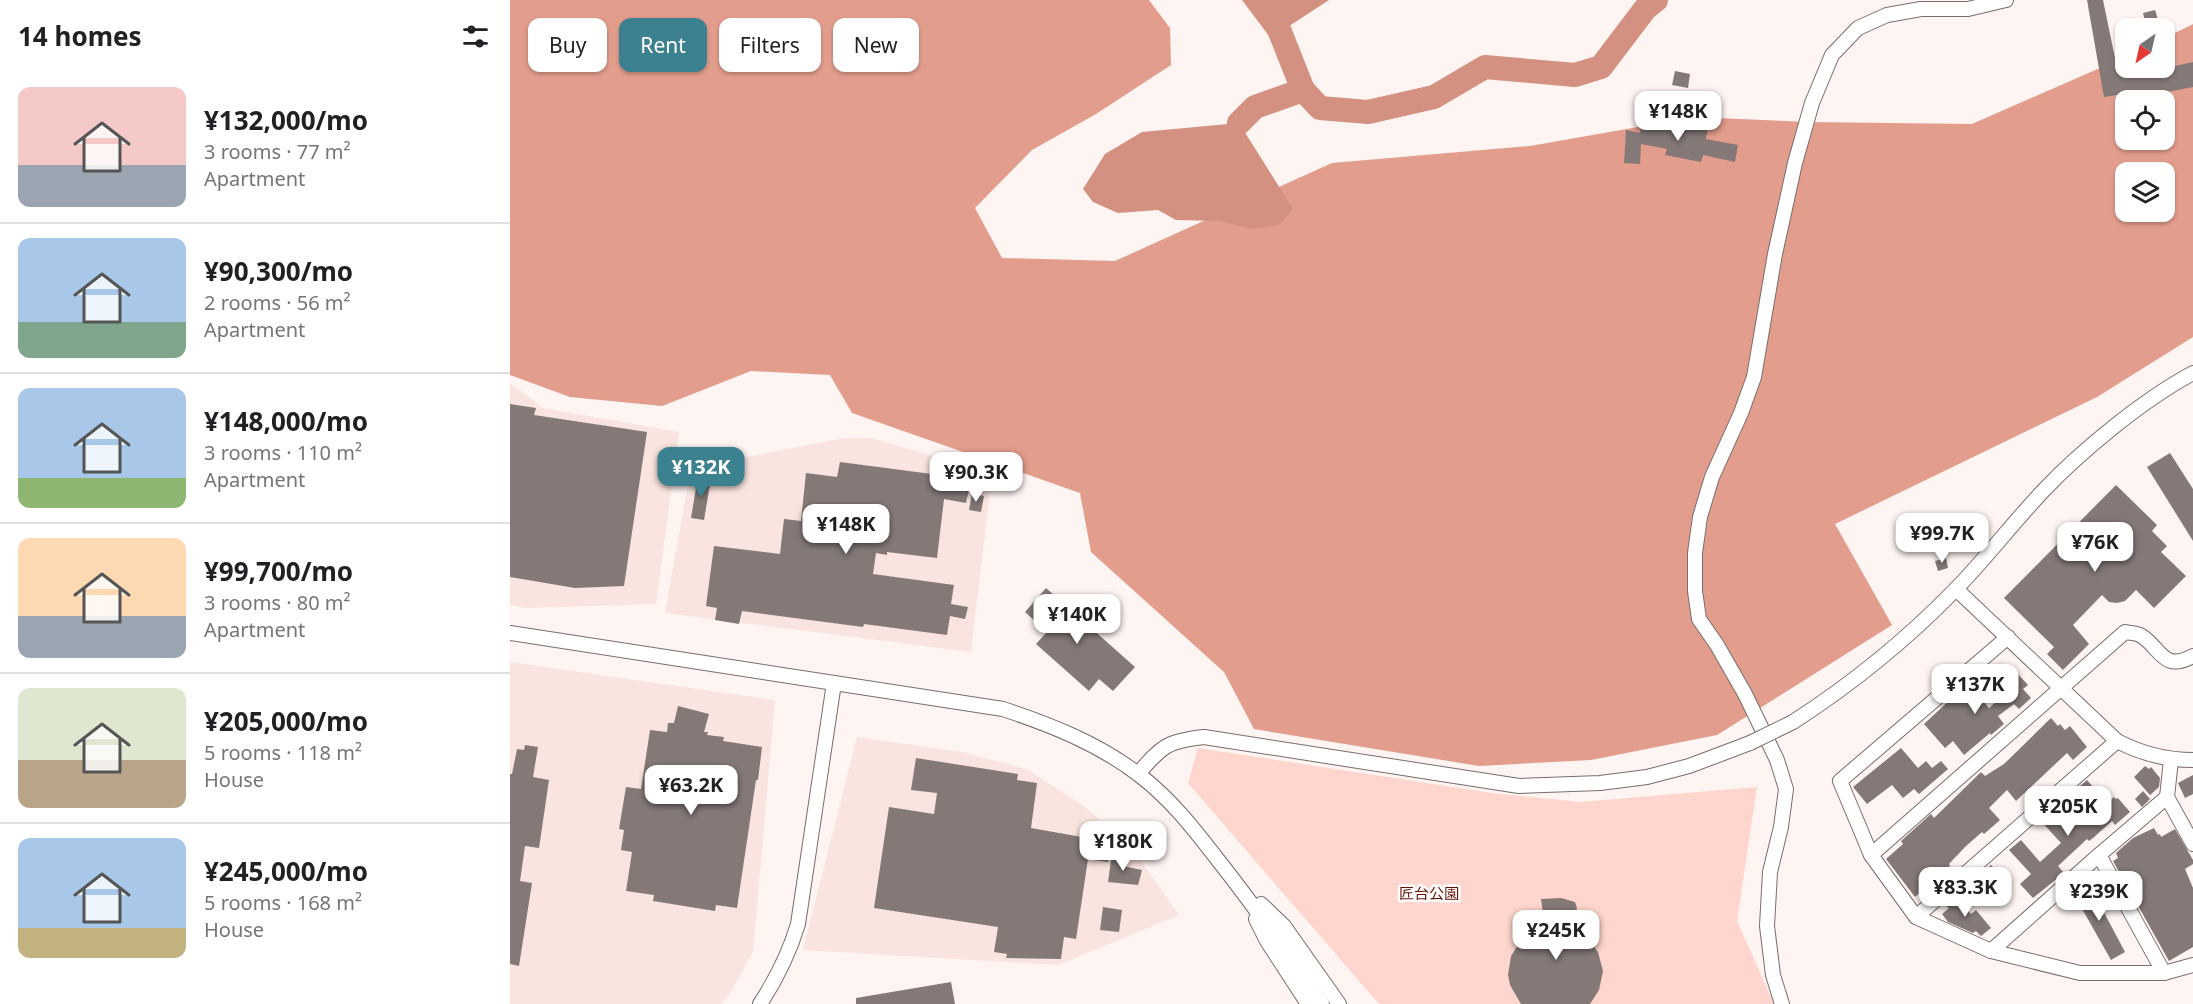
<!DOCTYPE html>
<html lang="en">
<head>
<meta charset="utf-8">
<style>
  :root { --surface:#fff; --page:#f2f2f2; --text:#202124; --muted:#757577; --line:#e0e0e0; --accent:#3c818f }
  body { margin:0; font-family:"Noto Sans","Noto Sans JP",sans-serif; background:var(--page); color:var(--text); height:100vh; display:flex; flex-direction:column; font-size:22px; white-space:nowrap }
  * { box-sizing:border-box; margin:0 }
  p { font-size:20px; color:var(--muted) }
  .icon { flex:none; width:33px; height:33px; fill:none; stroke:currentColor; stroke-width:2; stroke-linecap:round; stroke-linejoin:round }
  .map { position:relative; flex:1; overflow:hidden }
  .details { display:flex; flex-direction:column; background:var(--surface); width:510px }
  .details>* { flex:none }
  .guide { position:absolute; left:18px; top:18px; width:570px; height:54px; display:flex; gap:12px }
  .needle { width:39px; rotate:214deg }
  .fabs { position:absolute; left:1605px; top:18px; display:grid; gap:12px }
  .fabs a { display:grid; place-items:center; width:60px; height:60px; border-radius:12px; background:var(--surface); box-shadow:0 2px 4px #0004; font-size:30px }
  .price { position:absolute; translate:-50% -51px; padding:0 14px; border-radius:12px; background:#fff; color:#222; font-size:20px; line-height:39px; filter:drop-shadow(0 2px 3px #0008) }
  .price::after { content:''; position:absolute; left:50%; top:36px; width:18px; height:14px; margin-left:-9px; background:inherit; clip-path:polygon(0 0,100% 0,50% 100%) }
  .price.on { background:var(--accent); color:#fff }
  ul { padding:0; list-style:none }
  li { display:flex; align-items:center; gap:18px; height:150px; padding:0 18px }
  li+li { border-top:2px solid var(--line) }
  li span { display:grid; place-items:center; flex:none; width:168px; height:120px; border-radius:12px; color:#555 }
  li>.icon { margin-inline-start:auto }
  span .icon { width:72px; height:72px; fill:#fffc; stroke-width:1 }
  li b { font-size:26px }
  h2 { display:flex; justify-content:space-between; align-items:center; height:72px; padding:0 18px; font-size:26px }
  .pill { padding:0 21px; border-radius:12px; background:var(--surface); box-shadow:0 2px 4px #0004; font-size:21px; line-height:54px }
  .pill.on { background:var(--accent); color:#fff }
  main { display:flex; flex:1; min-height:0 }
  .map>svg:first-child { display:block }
</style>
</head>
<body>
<main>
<section class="details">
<h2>14 homes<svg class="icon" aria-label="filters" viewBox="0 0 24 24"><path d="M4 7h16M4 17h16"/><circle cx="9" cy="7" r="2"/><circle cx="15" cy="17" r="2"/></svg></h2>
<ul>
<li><span style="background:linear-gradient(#f6c9c9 65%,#9aa5b1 0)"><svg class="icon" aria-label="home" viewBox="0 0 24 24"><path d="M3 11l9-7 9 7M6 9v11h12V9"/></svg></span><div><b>¥132,000/mo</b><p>3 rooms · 77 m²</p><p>Apartment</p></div></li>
<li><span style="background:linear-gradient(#a9c7e8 70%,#7fa58c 0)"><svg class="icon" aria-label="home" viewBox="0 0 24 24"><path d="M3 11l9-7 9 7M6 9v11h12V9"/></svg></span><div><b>¥90,300/mo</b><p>2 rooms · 56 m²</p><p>Apartment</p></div></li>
<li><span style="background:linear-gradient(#a9c7e8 75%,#8fb573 0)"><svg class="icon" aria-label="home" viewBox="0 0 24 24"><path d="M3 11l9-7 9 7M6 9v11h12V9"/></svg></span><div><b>¥148,000/mo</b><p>3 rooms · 110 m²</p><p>Apartment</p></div></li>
<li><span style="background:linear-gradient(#ffd9b3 65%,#9aa5b1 0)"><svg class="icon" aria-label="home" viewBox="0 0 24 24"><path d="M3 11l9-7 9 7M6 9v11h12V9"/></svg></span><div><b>¥99,700/mo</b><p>3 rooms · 80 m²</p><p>Apartment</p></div></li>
<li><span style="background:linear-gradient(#dfe7d0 60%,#b9a48a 0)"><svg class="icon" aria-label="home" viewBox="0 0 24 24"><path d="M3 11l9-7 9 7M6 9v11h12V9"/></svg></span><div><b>¥205,000/mo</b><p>5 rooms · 118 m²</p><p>House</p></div></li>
<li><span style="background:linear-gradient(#a9c7e8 75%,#c2b280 0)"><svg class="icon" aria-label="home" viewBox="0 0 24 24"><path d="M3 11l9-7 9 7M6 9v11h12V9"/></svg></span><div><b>¥245,000/mo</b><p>5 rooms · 168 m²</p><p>House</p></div></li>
</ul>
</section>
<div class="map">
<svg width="1683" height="1004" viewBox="0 0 1683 1004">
  <rect width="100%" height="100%" fill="#fef4f1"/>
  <g fill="#f9e4df">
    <path d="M0,383l33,25 136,24 -23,172 -129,4 -17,-3z"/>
    <path d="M334,438h27l121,36 -21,178 -306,-39 26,-145z"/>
    <path d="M0,662l265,38 -22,252 -24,43 -8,9h-211z"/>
    <path d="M347,737l105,15 64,17 58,37 49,44 46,65 -121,50 -255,-15z"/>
  </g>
  <path fill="#ffd6cd" d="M688,748l294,45 88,9 177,-15 -20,134 37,83h-395l-191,-221z"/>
  <path fill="#e39d8d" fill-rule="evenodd" d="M0,0h639l21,28 1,37 -75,49 -64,36 -57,58 27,50 113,3 217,-98 198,-17 165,-29 113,5 164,2 153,-67 1,11h38l1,-30 28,-14v313l-96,60 -262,127 57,101 -175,110 -126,25 -112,6 -225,-37 -30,-57 -133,-120 -11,-59 -228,-80 -22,-38 -79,-4 -89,35 -92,-9 -60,-22zM1616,100h38v40h-38zM1616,172h38v40h-38z"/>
  <g fill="#d49081">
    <path d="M732,0h87l-49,32 -11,4z"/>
    <path d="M729,123l54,86 -14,16 -29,4 -29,-8 -45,-1 -18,-10 -40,3 -25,-11 -10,-13 22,-35 37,-22z"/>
  </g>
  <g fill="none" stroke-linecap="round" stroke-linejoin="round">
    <g stroke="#d49081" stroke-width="24">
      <path d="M770,32l23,58"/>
      <path d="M729,123l16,-16 48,-17 17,18 48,4 66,-15 51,-30 90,8 26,-8 44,-58 11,-9"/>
    </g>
  </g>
  <g fill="#847977">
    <path d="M1577,0h16l12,58 9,-2 2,12h38v-30l5,-1 6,29 18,-4v25l-36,7 1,5 -6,1h-22l-1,-4 -4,1 -1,-3 -20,3z"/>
    <path d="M1645,10l4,13 -13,2 -3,-12z"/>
    <path d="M1165,71l15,3 -2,14 -16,-3z"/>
    <path d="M1171,117l20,4v4l7,1 -2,13 32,6 -3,17 -32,-7 -2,7 -36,-7 2,-6 -26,-5 -1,20 -16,-1 2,-33 14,3 1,-9 29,6 2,-11 9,2z"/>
    <path d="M0,404l26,4 -2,7 113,17 -23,154 -49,2 -65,-11z"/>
    <path d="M1660,453l23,36v52l-46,-74z"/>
    <path d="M330,462l107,14 -1,10 23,3 -3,14 -22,-4 -7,59 -50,-6v3l-11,-2 -3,21 81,11 -3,19 17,3 -3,12 -15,-3 -3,19 -83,-11 -1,3 -121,-16 -3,13 -24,-4 2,-12 -11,-2 8,-60 66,8 4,-35 17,2 5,-48 31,4z"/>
    <path d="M188,476l13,2 -7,42 -13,-2z"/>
    <path d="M1606,485l41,40 -5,6 15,15 -6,6 25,24 -32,32 -18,-18 -11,11 -8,2 -8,-1 -7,-7 -29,30 16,19 -26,26 -16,-16 7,-7 -50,-49z"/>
    <path d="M462,494l12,2 -3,16 -12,-2z"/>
    <path d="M1436,558l2,10 -10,3 -3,-10z"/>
    <path d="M536,588l89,79 -22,24 -14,-12 -10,12 -53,-47 11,-12 -22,-20z"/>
    <path d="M1504,670l14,15 -5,4 8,9 -12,11 -5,-5 -16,12 6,8 -13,11 -1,-2 -26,22 -11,-14 -8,7 -21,-24 44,-41 21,25 16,-14 -1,-1 4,-3 -7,-8z"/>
    <path d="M168,706l31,8 -5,18h4l-1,3 17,2 -1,4 39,6 -4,33h-2l-19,128 -21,-3 -1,6 -62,-10 1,-6 -28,-4 6,-39 -11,-2 3,-20 -5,-1 7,-42 15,2 9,-59 17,2 1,-9h6z"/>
    <path d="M1541,718l7,8 2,-2 5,6 5,-4 17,21 -14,13 -6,-7 -51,48 -9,-11 -18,18 11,12 -16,14 -2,-2 -17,15 -16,17 1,2 -35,31 -29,-38 17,-15 -2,-3 30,-27 3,4 47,-46 4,4 19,-12z"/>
    <path d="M15,745l13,2 -5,30 16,3 -10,68 -14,-2 -5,35 12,2 -13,83 -9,-2v-190h2l5,-25 7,1z"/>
    <path d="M1391,748l17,20 8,-7 6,7 9,-7 7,8 -29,25 -5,-5 -11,9 -11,-13 -25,19 -14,-17z"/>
    <path d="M406,758l102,16 -1,6 20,3 -6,45 79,14 -2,20 -20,-3 -12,80 -12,-2 -3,22 -55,-1 1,-4 -13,-2 4,-25 -124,-19 15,-101 45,7 3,-21 -26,-3z"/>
    <path d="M1635,766l4,3 2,-2 9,11 -1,9 -9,8 -16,-18z"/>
    <path d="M1683,775v19l-8,4 -7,-15z"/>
    <path d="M1577,780l20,23 7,-6 2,2 2,-1 12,14 -15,13 -3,-4 -19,17 -4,3 -2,-2 -29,27 6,7 -31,25 -13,-14 11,-10 -22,-24 12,-10 19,22 21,-19 -21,-23 13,-11 9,11 2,-2 5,6 18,-17 -13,-16z"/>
    <path d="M1633,791l7,8 -8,8 -7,-8z"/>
    <path d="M1644,828l4,7 2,-1 1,3 14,-8 18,31v4l-8,5 8,19v59l-24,14 -56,-100 5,-3 -2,-5 17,-15z"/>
    <path d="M602,853l11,1v12l19,4 -4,15 -30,-3z"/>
    <path d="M1481,865l16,17 -15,13 -16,-17z"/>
    <path d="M1573,883l14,21 2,-1 26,49 -14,8 -39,-69z"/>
    <path d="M1051,898l14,4 2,6 -6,18 15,10 12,16 5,19 -4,19 -9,14h-69l-11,-19 -2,-10 3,-19 11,-17 16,-11 -2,-6 8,-2 -3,-21z"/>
    <path d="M1445,898l16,16 5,-4 15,18 -10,8 -5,-5 -3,2 -25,-11 -6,-8 7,-6 -3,-2z"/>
    <path d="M593,907l19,3 -3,22 -19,-2z"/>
    <path d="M441,982l4,22h-99v-6z"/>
  </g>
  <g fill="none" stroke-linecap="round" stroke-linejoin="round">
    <defs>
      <g id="minor">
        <path d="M1446,589l161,152c25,13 48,19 76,19"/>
        <path d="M0,633l493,76c48,16 94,34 135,65 32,24 56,55 80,86 37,47 71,95 104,144"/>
        <path d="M1498,637l-168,144 31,74 45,62 75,34 89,22h84l29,-8"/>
        <path d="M1283,722c59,-38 113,-82 162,-132 31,-32 58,-67 88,-99 39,-41 100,-91 150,-118"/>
        <path d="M1661,760l-4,37 26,47"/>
        <path d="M628,774c24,-28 29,-33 66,-37l315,49 81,-3 47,-6 42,-11 61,-23"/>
        <path d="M1361,855l254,-223c4,1 11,1 15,3 21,12 22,38 53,21"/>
        <path d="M751,904l23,22 55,78"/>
        <path d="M1406,917l201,-176"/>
        <path d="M746,919l11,22 41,63"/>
        <path d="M1481,951l108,-96"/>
        <path d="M1654,973l-65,-118 68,-58"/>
        <path d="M250,1004c17,-26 29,-50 38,-80l36,-241"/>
        <path d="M1272,1004l-9,-29 -6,-49 3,-54 11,-45 5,-38 -9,-29 -32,-66 -28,-49 -18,-26 -4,-28v-38l5,-36 12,-40 29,-64 13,-36 21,-123 20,-91 17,-60 20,-48 26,-27 29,-13 34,-6h47l38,-9"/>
      </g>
    </defs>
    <use href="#minor" stroke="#786d6a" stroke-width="16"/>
    <use href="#minor" stroke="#fff" stroke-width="14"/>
    <defs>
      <path id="minor-bridge" d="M1240,743l43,-21"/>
    </defs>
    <use href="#minor-bridge" stroke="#786d6a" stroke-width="16" stroke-linecap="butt"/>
    <use href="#minor-bridge" stroke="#fff" stroke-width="14"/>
  </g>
  <g text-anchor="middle" stroke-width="5" stroke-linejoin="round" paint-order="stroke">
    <g font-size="15" fill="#641203" stroke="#fff">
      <text x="919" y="899">匠台公園</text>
    </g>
  </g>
</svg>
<div class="fabs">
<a><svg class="needle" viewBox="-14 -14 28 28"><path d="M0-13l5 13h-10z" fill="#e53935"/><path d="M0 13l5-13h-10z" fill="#757577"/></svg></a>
<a><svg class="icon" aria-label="locate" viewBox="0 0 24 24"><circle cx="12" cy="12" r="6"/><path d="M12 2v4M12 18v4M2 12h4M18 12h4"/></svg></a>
<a><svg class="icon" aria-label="layers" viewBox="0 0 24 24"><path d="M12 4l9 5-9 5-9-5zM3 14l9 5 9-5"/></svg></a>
</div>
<b class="price" style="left:1168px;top:142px">¥148K</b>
<b class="price on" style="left:191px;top:498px">¥132K</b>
<b class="price" style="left:466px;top:503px">¥90.3K</b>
<b class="price" style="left:336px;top:555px">¥148K</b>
<b class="price" style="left:1432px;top:564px">¥99.7K</b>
<b class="price" style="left:1585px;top:573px">¥76K</b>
<b class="price" style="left:567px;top:645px">¥140K</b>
<b class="price" style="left:1465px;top:715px">¥137K</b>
<b class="price" style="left:181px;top:816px">¥63.2K</b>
<b class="price" style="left:1558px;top:837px">¥205K</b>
<b class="price" style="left:613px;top:872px">¥180K</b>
<b class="price" style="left:1455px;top:918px">¥83.3K</b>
<b class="price" style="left:1589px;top:922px">¥239K</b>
<b class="price" style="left:1046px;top:961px">¥245K</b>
<div class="guide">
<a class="pill">Buy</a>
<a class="pill on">Rent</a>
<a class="pill">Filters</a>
<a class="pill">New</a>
</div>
</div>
</main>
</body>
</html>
